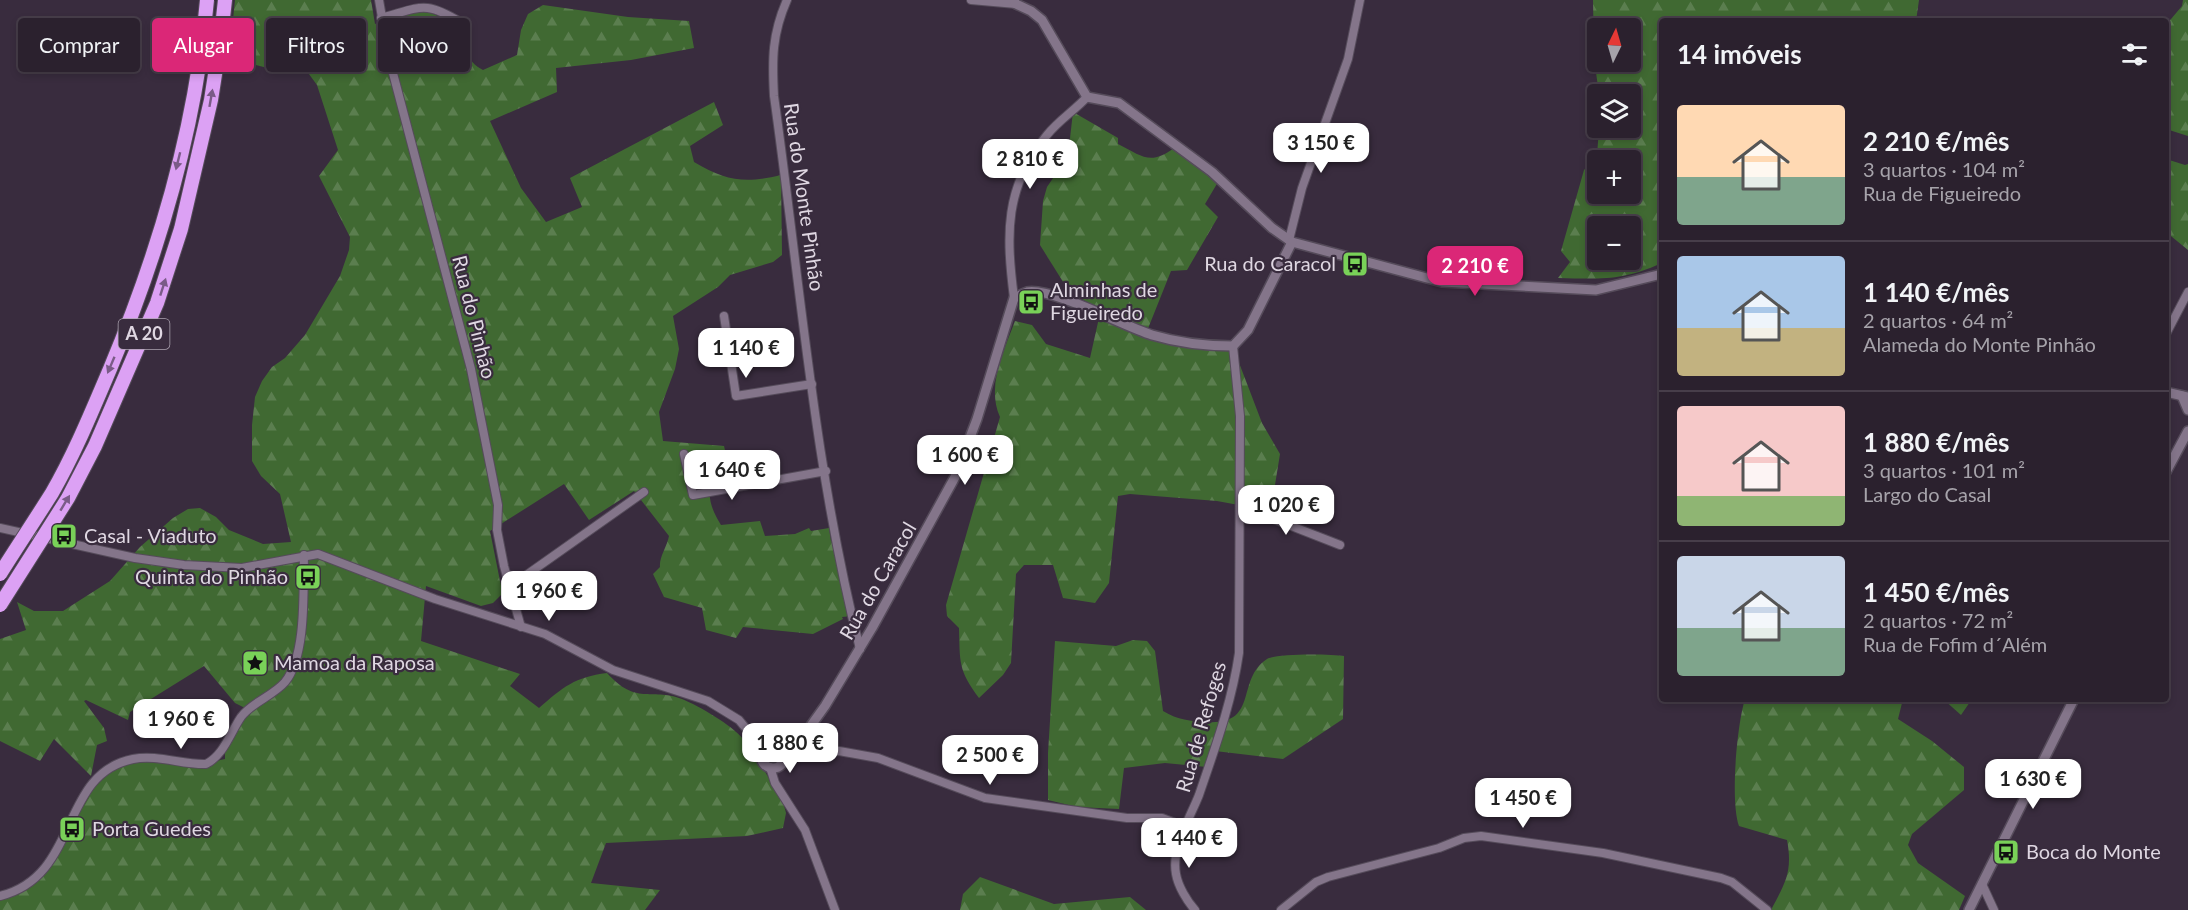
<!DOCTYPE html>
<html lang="pt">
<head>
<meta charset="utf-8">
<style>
  :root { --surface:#2b212e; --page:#332936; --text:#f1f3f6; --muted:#a6a3aa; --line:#473e4a; --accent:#db2777 }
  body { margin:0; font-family:Lato,sans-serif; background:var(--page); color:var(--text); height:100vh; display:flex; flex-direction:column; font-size:22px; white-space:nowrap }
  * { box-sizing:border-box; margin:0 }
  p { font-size:20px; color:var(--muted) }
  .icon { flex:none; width:33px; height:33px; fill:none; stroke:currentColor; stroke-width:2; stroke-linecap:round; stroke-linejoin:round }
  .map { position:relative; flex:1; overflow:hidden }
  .panel { position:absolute; left:1659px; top:18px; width:510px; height:684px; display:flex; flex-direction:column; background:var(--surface); border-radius:6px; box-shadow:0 3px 9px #0003,0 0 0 2px var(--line) }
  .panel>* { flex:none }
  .top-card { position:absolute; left:18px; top:18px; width:570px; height:54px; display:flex; gap:12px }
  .needle { width:39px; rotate:5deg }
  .tools { position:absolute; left:1587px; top:18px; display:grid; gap:12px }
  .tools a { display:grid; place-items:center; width:54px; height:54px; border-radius:6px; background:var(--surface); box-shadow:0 3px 9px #0003,0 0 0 2px var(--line); font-size:30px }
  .price { position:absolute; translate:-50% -51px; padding:0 14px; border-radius:12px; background:#fff; color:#222; font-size:20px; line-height:39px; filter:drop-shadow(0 2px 3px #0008) }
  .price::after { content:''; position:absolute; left:50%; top:36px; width:18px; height:14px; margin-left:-9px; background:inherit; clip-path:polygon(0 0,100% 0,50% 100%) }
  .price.selected { background:var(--accent); color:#fff }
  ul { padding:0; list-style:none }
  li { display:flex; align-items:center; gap:18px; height:150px; padding:0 18px }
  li+li { border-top:2px solid var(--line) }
  li span { display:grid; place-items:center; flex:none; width:168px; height:120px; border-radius:6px; color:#555 }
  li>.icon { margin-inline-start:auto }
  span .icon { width:72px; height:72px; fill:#fffc; stroke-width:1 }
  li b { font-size:26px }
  h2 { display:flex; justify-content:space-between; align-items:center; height:72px; padding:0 18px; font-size:26px }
  .chip { padding:0 21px; border-radius:6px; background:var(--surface); box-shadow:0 3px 9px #0003,0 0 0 2px var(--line); font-size:21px; line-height:54px }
  .chip.selected { background:var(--accent); color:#fff }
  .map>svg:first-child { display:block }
</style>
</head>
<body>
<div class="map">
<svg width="2188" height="910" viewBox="0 0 2188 910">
  <defs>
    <pattern id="forest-firs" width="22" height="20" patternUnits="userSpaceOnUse" patternTransform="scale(1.5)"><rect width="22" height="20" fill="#406932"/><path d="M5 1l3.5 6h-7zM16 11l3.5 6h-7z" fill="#5b7e4f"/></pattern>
  </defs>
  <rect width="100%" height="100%" fill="#392c3e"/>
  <g fill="url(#forest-firs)" fill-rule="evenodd">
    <path d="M235,0h136l4,24c32,-11 55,-24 80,7l4,-5c4,17 7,36 24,44l34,-15 4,-25 7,-16 15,-9 85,12 61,4 5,27 -63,12 -75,8 1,24 -67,29 31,67 25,34 36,-15 -12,-29 144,-76 9,23 -33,21 4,16c32,19 51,22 87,13l1,80 -9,7 -43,13 -12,12 -45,29 6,33 -4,20 -16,43 4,29 61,5 5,22 -3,15 -15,2c-4,14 2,27 10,40l39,-4 5,15 30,-2 14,-6 2,3 18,-3 2,13 6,-1 15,76 -10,1 1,2 -30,15 -70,-7 -7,11 -30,-8 -4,-22 -38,-11 -11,-23 7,-7c-1,-10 7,-20 9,-31l-35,-45 -45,29 -25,-36 -74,47 11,55v9l-8,8 -12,3 -55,-20 -5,55 99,33 -10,12 29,22c24,-21 36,-31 68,-35 30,33 42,14 75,26 17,7 50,26 61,40 15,19 27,42 40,63l3,11 -3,15 -36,8 -141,7 -15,40 69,7 -15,20h-645v-14c79,-16 63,-113 112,-134 31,-13 52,4 81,4 10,0 22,-5 32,-7v-9l22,-41 -12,-6 -31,-37 -74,46 -2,8 -42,-20 -2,1 20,27 3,13 -10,4 -6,31 -37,-37 -14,22 -40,-20v-102l26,-9 -9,-28 17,9h29l47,-30 30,-34 33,-29 15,-9 12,-1 16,9 13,13 34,14 28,-2 -11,-48 -19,-18 -9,-15v-36l3,-28 7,-16 10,-14 13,-9 20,-23 35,-59 9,-26 1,-13 -31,-61 19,-26 -21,-65 -11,-15 -23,2 -54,-14z"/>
    <path d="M1593,0h326l-3,21h-254v242c-40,18 -62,16 -104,15l12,-16 -9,-11 23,-81 13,-14 2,-28h31v-34h-31l-5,-36zM1598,28h32v34h-32zM1598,160h32v34h-32zM1598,226h32v34h-32z"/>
    <path d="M2183,0h5v136l-22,-7v-104l16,-19z"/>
    <path d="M1073,112l45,26v6c24,12 32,22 56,4l44,34 -13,22 13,13 -31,53 -16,1 -26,65 74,4 14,7 29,76 18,31 -6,37 -8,19 -49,-9 -87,-7 -12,2 -9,87 -14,20 -32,-5 -10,-33h-29l-8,9 -5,89 -8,12 -24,23c-21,-28 -19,-36 -20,-70l-12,-12 -1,-11 54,-188c-14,-31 4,-66 15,-96l17,4 14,19 44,14 11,-49 -31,-16 -30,-48 3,-44 4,-14 21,-31z"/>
    <path d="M2166,159l19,6 3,-1v86l-22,-18z"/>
    <path d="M1133,640l14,1 8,10 8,60c15,9 27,10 44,11 53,3 28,-42 60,-63 9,-6 65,-5 77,-3l-1,63 -60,40 -68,-8 -8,16 -42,-4 -41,5 -5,41 -42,-2 -29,-7v-47l7,-112 61,5z"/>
    <path d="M1745,699h27l18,4 5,-4h108l-5,20 34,22 32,26v23l-52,44 -4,11 10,18 47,33 -6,14h-188c14,-27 22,-38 16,-70l-48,-14c-9,-25 -2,-101 6,-127z"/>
    <path d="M1943,699h29l-11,16z"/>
    <path d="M980,877l74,27 76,-7 16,13h-186l3,-16z"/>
  </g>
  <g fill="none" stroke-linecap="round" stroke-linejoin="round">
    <defs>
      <g id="minor">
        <path d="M379,0l10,58 82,311 27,136 -1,25 7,36 17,61"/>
        <path d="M787,0c-15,34 -15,59 -13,96 26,184 40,372 86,553"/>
        <path d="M971,0l45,4"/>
        <path d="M381,18c41,-11 43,-18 81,5"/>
        <path d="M1289,240l13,-52 46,-129 12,-59"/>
        <path d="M1014,298c-8,-63 -10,-111 33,-163 11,-14 28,-25 40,-38"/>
        <path d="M724,316l12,80 76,-12"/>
        <path d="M2166,334l22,-42"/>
        <path d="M684,454l9,41 133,-24"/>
        <path d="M1240,506l100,39"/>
        <path d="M0,528l135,30 49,7 58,3 76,-14 117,45 110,35 68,36 95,31 31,19 24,29"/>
        <path d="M508,588l136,-96"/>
        <path d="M792,752l47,-1 39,7 107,40 142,20h35l24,9"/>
        <path d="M770,767l5,16 30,47 30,80"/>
        <path d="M1982,884l12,26"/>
        <path d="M0,896c81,-20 58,-122 133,-137 24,-5 50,6 73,5 18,-9 24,-31 35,-47 11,-15 32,-21 44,-35 22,-27 18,-93 19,-127"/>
        <path d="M1195,910c-8,-9 -17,-24 -19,-36 -5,-26 14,-56 23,-79 16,-47 33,-93 40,-142l1,-237 -7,-70"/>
        <path d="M1281,910l35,-28 12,-5 111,-29 25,-10 17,-2 122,17 118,25 11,4 35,28"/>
      </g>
      <g id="tertiary">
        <path d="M1014,0l2,4 15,7 11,9 45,77 32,6 93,69 60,56 20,14 150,40 154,8 66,-16"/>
        <path d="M2166,392l22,5"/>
        <path d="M2182,396l6,14"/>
        <path d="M2166,472l22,-41"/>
        <circle cx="773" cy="756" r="12"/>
        <path d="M785,754l7,-2 33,-46 47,-78 83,-151 22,-58 37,-121c4,-1 9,-5 13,-6 25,-5 96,34 125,43 27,8 53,11 81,11l15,-16 44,-88"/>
        <path d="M1969,910l105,-211"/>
      </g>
      <path id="motorway" d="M221,36l4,-36"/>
    </defs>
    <use href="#minor" stroke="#554b5a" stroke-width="10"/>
    <use href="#tertiary" stroke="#554b5a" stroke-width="12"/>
    <use href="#motorway" stroke="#554b5a" stroke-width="16"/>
    <use href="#minor" stroke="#84758a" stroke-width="8"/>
    <use href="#tertiary" stroke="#84758a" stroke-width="9"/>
    <use href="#motorway" stroke="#dca1f4" stroke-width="14"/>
    <defs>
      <g id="motorway-bridge">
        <path d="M0,574c17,-27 35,-54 52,-81 23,-40 40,-82 58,-124 49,-117 86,-242 97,-369"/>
        <path d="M0,605l68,-107 27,-52 62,-143 24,-74 30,-129 10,-64"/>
      </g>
    </defs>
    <use href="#motorway-bridge" stroke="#554b5a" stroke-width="16" stroke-linecap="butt"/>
    <use href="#motorway-bridge" stroke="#dca1f4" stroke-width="14"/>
  </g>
  <defs><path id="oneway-solid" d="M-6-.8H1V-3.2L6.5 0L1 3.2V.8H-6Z" transform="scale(1.5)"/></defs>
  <g fill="#7a5b87">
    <use href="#oneway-solid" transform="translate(211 98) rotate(-80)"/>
    <use href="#oneway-solid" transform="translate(178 161) rotate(104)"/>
    <use href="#oneway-solid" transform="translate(163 287) rotate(-72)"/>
    <use href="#oneway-solid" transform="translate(111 365) rotate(113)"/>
    <use href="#oneway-solid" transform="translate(65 503) rotate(-59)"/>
  </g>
  <defs>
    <symbol id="bus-square" viewBox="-11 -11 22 22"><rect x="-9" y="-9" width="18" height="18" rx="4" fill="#79d158" stroke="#392c3e"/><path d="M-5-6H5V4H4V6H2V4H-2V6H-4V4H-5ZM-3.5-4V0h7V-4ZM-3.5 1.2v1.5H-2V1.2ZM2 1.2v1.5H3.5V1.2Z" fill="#111"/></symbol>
    <symbol id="sight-square" viewBox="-11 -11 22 22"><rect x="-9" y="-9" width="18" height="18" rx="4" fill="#79d158" stroke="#392c3e"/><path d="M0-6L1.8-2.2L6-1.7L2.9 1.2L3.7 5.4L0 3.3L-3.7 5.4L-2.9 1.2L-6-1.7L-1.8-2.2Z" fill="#111"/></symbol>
  </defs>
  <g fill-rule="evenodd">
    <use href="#bus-square" x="1340" y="249" width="30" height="30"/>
    <use href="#bus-square" x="1016" y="287" width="30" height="30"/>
    <use href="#bus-square" x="49" y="521" width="30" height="30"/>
    <use href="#bus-square" x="293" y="562" width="30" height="30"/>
    <use href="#sight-square" x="240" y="648" width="30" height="30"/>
    <use href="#bus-square" x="57" y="814" width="30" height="30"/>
    <use href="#bus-square" x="1991" y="837" width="30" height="30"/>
  </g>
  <g text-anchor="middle" stroke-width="4.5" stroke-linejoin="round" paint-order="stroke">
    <rect fill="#392c3e" stroke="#ada4b1" stroke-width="1.5" x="118.5" y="319" width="51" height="30" rx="4.5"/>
    <g font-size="18" font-weight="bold" fill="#dfd7e2">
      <text x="144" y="340">A 20</text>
    </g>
    <g font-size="20" fill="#dfd7e2" stroke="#392c3e">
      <text transform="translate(804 197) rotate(82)" y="7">Rua do Monte Pinhão</text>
      <text transform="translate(474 317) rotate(76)" y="7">Rua do Pinhão</text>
      <text transform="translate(878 581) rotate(-60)" y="7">Rua do Caracol</text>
      <text transform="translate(1201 727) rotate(-74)" y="7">Rua de Refoges</text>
    </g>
    <g font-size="20" fill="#dfd7e2" stroke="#392c3e" text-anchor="start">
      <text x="1336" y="271" text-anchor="end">Rua do Caracol</text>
      <text x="1050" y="297">Alminhas de<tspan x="1050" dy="23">Figueiredo</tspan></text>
      <text x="84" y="543">Casal - Viaduto</text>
      <text x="288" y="584" text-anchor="end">Quinta do Pinhão</text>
      <text x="274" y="670">Mamoa da Raposa</text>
      <text x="92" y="836">Porta Guedes</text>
      <text x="2026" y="859">Boca do Monte</text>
    </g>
  </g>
</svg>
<div class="tools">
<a><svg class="needle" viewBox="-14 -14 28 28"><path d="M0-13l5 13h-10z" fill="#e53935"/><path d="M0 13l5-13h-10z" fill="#a6a3aa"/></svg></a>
<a><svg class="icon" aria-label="layers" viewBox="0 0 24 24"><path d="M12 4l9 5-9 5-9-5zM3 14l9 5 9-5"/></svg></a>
<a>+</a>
<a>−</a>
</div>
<b class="price" style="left:1321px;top:174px">3 150 €</b>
<b class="price" style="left:1030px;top:190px">2 810 €</b>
<b class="price selected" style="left:1475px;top:297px">2 210 €</b>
<b class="price" style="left:746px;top:379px">1 140 €</b>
<b class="price" style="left:965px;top:486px">1 600 €</b>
<b class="price" style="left:732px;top:501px">1 640 €</b>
<b class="price" style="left:1286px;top:536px">1 020 €</b>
<b class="price" style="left:549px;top:622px">1 960 €</b>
<b class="price" style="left:181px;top:750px">1 960 €</b>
<b class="price" style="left:790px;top:774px">1 880 €</b>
<b class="price" style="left:990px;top:786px">2 500 €</b>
<b class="price" style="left:2033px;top:810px">1 630 €</b>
<b class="price" style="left:1523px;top:829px">1 450 €</b>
<b class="price" style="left:1189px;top:869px">1 440 €</b>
<div class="top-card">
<a class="chip">Comprar</a>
<a class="chip selected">Alugar</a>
<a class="chip">Filtros</a>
<a class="chip">Novo</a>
</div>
<section class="panel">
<h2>14 imóveis<svg class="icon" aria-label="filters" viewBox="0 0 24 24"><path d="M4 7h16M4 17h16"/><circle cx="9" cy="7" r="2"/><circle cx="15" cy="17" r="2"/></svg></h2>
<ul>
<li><span style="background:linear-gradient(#ffd9b3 60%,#7fa58c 0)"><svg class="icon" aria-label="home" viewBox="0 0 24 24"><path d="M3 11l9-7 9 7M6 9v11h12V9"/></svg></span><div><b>2 210 €/mês</b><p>3 quartos · 104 m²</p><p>Rua de Figueiredo</p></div></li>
<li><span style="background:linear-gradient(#a9c7e8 60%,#c2b280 0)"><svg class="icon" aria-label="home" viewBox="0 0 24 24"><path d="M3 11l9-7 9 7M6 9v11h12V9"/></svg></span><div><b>1 140 €/mês</b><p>2 quartos · 64 m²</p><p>Alameda do Monte Pinhão</p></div></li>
<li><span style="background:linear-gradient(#f6c9c9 75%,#8fb573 0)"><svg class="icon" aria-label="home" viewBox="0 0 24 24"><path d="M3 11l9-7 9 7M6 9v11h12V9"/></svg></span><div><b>1 880 €/mês</b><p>3 quartos · 101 m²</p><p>Largo do Casal</p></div></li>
<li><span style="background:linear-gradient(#c9d6e8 60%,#7fa58c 0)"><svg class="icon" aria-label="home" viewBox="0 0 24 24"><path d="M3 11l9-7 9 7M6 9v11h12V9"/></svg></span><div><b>1 450 €/mês</b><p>2 quartos · 72 m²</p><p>Rua de Fofim d´Além</p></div></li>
</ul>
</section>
</div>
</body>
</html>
